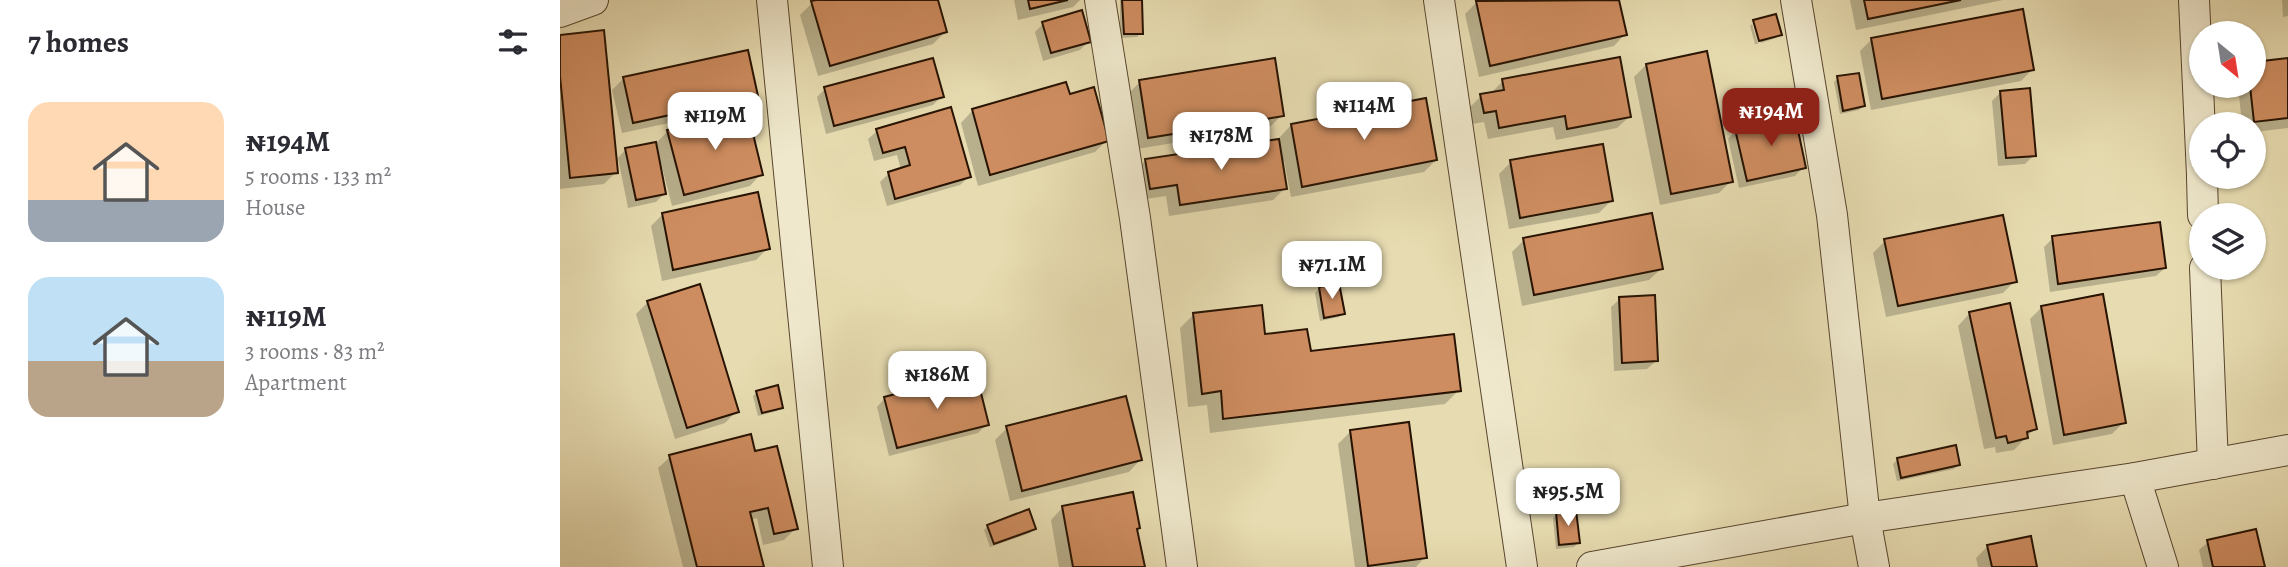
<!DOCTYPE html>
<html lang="en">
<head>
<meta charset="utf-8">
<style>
  :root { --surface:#fff; --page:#f2f2f3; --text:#2b2b33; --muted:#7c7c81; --accent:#8f2418 }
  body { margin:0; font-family:Alegreya,serif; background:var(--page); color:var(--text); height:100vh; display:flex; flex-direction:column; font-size:26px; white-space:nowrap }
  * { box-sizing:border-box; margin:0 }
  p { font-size:23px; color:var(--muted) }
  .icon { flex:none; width:38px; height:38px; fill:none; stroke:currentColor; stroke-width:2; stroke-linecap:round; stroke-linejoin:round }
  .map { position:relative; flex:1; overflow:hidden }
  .details { display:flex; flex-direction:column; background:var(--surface); width:560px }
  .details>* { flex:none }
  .needle { width:46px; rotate:150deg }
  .controls { position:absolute; left:1629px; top:21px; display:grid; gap:14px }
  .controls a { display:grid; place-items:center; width:77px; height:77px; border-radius:50%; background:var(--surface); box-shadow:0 2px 5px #0004; font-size:35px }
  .price { position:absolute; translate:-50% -60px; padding:0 16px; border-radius:14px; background:#fff; color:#222; font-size:23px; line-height:46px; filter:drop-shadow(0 2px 4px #0008) }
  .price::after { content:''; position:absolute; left:50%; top:42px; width:21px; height:16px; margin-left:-10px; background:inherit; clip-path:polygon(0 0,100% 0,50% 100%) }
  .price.on { background:var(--accent); color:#fff }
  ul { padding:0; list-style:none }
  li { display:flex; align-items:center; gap:21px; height:175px; padding:0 28px }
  li span { display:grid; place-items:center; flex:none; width:196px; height:140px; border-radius:21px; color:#555 }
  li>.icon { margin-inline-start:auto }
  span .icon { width:84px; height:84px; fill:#fffc; stroke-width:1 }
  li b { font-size:30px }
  h2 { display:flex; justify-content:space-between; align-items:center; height:84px; padding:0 28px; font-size:30px }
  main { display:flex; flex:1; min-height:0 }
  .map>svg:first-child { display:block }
</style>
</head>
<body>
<main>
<section class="details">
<h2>7 homes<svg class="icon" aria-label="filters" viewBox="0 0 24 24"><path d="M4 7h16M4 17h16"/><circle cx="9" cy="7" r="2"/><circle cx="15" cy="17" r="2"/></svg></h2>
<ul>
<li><span style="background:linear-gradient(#ffd9b3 70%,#9aa5b1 0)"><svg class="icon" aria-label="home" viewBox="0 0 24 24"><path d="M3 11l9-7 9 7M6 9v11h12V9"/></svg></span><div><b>₦194M</b><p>5 rooms · 133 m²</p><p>House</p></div></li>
<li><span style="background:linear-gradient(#bfe0f5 60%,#b9a48a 0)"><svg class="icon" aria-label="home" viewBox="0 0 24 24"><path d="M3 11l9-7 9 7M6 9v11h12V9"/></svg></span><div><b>₦119M</b><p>3 rooms · 83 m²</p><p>Apartment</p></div></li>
</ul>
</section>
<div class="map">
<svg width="1728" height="567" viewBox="0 0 1728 567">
  <rect width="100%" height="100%" fill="#e7dcb1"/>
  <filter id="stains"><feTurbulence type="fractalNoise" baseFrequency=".00286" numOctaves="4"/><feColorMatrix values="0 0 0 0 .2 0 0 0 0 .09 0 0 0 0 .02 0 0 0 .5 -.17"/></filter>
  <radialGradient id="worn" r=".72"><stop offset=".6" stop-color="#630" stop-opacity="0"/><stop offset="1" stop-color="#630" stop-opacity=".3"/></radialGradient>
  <g fill="#0003">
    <path d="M263,0h113l9,32 -12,12 -115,32 -18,-61 12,-12z"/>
    <path d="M454,0h66l-7,7 -55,13z"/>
    <path d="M560,0h20l1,33 -4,4 -17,1z"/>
    <path d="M928,0h130l7,34 -11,12 -135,31 -14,-63 12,-12z"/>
    <path d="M1290,0h153l-147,30z"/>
    <path d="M1722,0h6v16l-5,1z"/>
    <path d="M1195,22l25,12 -4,4 -15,5z"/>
    <path d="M483,24l46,17 -9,9 -37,11 -8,-29z"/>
    <path d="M1192,24l6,20h-3l-5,-18z"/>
    <path d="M0,37l56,135 -12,12 -44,5z"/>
    <path d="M1312,39l161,30 -12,12 -150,29 -11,-59z"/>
    <path d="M1728,60v68l-34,4v-8h-12l-4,-38h16v-22z"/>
    <path d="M1086,65l85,116 -12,12 -59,12 -26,-128z"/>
    <path d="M64,78l132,17 -12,12 -122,26 -10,-43z"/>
    <path d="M1278,78l25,28 -4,4 -19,4 -6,-32z"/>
    <path d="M943,81l126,36 -12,11 -61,12 -3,-13 -65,12 -4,-17 -12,2 -3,-16 12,-12 10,-3z"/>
    <path d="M580,82l142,33 -12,12 -133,22 -9,-55z"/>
    <path d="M505,84l4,12 38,44 -12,12 -117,34 -17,-63 11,-12z"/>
    <path d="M265,89l117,7 -9,9 -107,29 -9,-37z"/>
    <path d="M1441,92l33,63 -9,9 -27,2 -6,-65z"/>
    <path d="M731,125l145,35 -12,12 -133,25 -7,-36h-3l4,27 -12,12 -104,16 -3,-20 -28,4 -4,-28 12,-12 134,-19v-4z"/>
    <path d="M1176,130l68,37 -9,9 -56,12 -11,-49z"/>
    <path d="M108,131l93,43 -11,12 -78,20 -11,-43 -3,1 6,30 -8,8 -28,6 -10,-50 8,-9 30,-6z"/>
    <path d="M317,131l92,46 -9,8 -73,21 -7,-24 9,-9 12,-3 -4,-15 -23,6 -6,-22z"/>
    <path d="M951,162l100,39 -12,12 -90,16 -10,-55z"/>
    <path d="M103,214l105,34 -12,12 -94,21 -11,-55z"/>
    <path d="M1493,238l112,30 -9,8 -106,16 -6,-45z"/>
    <path d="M964,240l137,29 -12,11 -127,26 -10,-54z"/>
    <path d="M1325,241l130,40 -12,12 -117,24 -13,-64z"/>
    <path d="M759,289l24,24 -4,4 -19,4 -5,-28z"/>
    <path d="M1060,299l36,62 -9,8 -33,2 -3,-64z"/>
    <path d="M88,302l89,109 -12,12 -50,16 -39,-125z"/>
    <path d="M1482,307l82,115 -12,12 -59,11 -23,-126z"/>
    <path d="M634,314l70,22 45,17 150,37 -14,14 -235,29 -3,-28 -19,2 -8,-79z"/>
    <path d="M1409,314l66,114 -21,22 -18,3 -1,-6 -11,2 -26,-123z"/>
    <path d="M197,392l24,15 -4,4 -19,5 -5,-20z"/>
    <path d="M325,398l102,26 -9,9 -89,23 -12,-49z"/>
    <path d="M447,428l133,32 -11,12 -119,29 -15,-61z"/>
    <path d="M790,432l75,125 -9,10h-61l-17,-123z"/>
    <path d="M194,453l42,75 -12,12 -21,5 -6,-27 -7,2 12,47h-79l-25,-99 12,-11z"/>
    <path d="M1338,459l60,6 -4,4 -57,12 -4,-17z"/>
    <path d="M502,508l73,22 8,37h-84l-8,-47z"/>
    <path d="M997,514l21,29 -4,4 -18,2 -3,-31z"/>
    <path d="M428,526l46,2 -4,5 -40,14 -6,-17z"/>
    <path d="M1648,542l56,25h-61l-4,-17z"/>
    <path d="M1428,546l47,21h-57l-2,-9z"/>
  </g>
  <g fill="#ce8d60" stroke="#281302" stroke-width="2">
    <path d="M256,0h122l9,32 -117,34 -19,-65z"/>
    <path d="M468,0h40l-38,9z"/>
    <path d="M562,0h20l1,34h-19z"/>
    <path d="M1059,0l8,35 -137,31 -14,-65z"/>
    <path d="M1304,0h97l-93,19z"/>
    <path d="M1463,9l11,61 -152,29 -11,-61z"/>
    <path d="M522,10l9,32 -40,11 -9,-31z"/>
    <path d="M1216,14l6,21 -23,6 -6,-21z"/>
    <path d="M44,30l14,143 -48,5 -10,-102v-41z"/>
    <path d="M188,50l10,46 -125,27 -10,-46z"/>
    <path d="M1147,51l26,131 -62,12 -25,-130z"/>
    <path d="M1060,57l11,60 -64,12 -2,-13 -66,12 -3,-17 -12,2 -4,-19 24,-4 -2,-11z"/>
    <path d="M373,58l11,39 -110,29 -10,-39z"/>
    <path d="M715,58l9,58 -136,22 -9,-58z"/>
    <path d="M1728,58v60l-34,4 -4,-36h4v-24z"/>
    <path d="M1299,73l6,33 -22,5 -6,-35z"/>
    <path d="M506,82l4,12 24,-7 15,54 -119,34 -18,-66z"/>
    <path d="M1470,88l6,68 -30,2 -6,-67z"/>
    <path d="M866,98l11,62 -135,27 -11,-63z"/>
    <path d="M391,107l20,70 -76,22 -7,-27 22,-7 -5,-18 -22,6 -7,-24z"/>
    <path d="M187,109l16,66 -79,20 -17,-65z"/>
    <path d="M1235,116l11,52 -59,13 -12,-52z"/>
    <path d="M719,139l8,50 -107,16 -3,-20 -27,4 -5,-30z"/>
    <path d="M96,142l10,52 -30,6 -11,-52z"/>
    <path d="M1043,144l10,57 -93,17 -10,-58z"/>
    <path d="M198,192l12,57 -97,21 -11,-57z"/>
    <path d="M1092,213l11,56 -129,26 -11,-57z"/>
    <path d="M1443,215l14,67 -119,24 -14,-67z"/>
    <path d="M1600,222l6,46 -108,16 -6,-48z"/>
    <path d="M779,283l6,31 -21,4 -5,-31z"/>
    <path d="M140,284l39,128 -52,16 -40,-127z"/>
    <path d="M1543,294l23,129 -62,12 -23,-129z"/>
    <path d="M1095,295l3,66 -36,2 -3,-66z"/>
    <path d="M1450,303l27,126 -10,3 1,6 -20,5 -2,-7 -10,2 -27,-126z"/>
    <path d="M702,305l3,29 42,-5 4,22 143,-17 7,57 -238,28 -2,-28 -19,3 -9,-81z"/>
    <path d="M416,373l13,52 -92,23 -13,-51z"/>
    <path d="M218,385l5,23 -21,5 -6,-22z"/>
    <path d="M566,396l16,64 -120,31 -16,-65z"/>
    <path d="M849,422l18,136 -59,8 -18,-136z"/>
    <path d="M191,434l4,17 22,-5 21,83 -24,5 -6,-26 -18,4 14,55h-67l-28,-112z"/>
    <path d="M1396,445l4,20 -59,13 -4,-20z"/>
    <path d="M573,492l7,36 -3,1 8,38h-72l-11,-61z"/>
    <path d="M469,509l7,20 -42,15 -7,-19z"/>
    <path d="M1016,510l4,33 -21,2 -3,-33z"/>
    <path d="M1696,529l9,38h-52l-6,-27z"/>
    <path d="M1471,536l6,31h-45l-5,-22z"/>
  </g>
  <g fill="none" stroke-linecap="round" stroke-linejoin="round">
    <defs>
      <g id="minor">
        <path d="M212,0l56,567"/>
        <path d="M540,0l35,218 47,349"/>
        <path d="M879,0l83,567"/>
        <path d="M1236,0l36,215 33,303 9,49"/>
        <path d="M1634,0l8,175"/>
        <path d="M0,12l33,-12"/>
        <path d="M1642,177l1,38"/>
        <path d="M1645,268l8,196"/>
        <path d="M1575,478l28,89"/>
        <path d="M1032,567l273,-49 270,-40 153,-28"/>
      </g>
    </defs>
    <use href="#minor" stroke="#58452e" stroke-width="32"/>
    <use href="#minor" stroke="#efe8cc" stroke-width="30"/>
  </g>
  <rect width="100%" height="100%" filter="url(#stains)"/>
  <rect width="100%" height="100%" fill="url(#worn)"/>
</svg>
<div class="controls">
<a><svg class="needle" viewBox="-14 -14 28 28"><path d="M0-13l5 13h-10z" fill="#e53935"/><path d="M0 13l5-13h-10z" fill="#7c7c81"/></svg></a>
<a><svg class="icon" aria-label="locate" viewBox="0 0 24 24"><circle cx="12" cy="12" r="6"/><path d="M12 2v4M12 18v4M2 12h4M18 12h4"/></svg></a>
<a><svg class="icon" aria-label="layers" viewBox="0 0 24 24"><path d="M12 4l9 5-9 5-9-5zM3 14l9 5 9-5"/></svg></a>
</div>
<b class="price" style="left:804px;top:142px">₦114M</b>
<b class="price on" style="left:1211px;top:148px">₦194M</b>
<b class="price" style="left:155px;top:152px">₦119M</b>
<b class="price" style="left:661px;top:172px">₦178M</b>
<b class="price" style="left:772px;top:301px">₦71.1M</b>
<b class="price" style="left:377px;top:411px">₦186M</b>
<b class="price" style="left:1008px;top:528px">₦95.5M</b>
</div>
</main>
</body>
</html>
